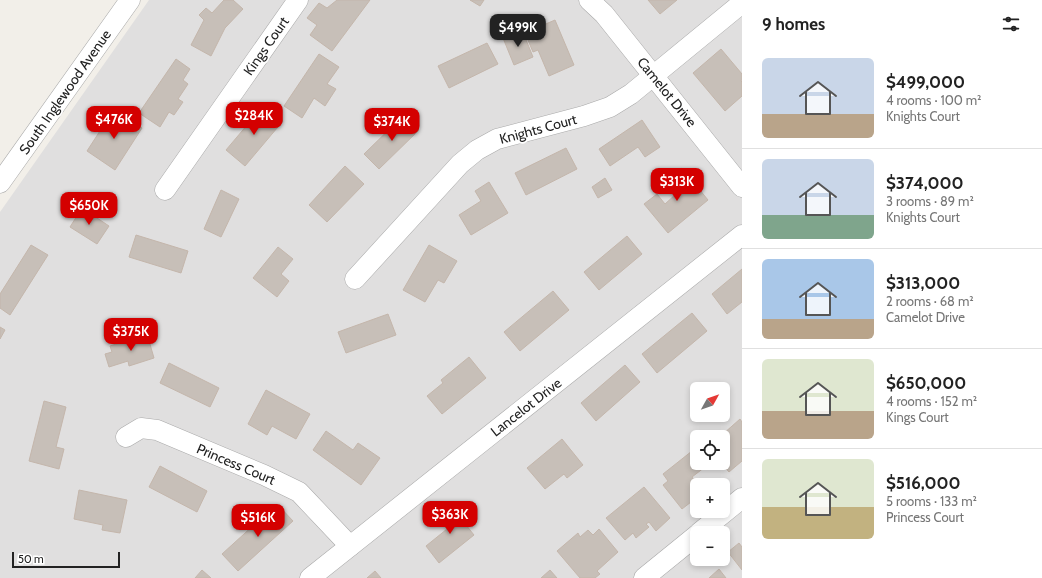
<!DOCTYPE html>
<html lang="en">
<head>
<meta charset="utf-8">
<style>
  :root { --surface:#fff; --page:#f6f6f6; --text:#222; --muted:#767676; --line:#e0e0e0; --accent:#d40000 }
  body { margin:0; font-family:Cabin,sans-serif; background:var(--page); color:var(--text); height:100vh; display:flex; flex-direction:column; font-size:15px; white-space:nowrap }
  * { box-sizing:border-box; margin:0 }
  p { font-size:13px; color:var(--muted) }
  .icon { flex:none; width:22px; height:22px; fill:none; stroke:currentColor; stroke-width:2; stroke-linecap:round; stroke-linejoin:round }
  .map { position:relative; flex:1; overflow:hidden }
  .sheet { display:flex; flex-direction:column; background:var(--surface); width:300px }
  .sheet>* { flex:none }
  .needle { width:26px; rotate:50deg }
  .controls { position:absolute; left:690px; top:382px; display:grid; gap:8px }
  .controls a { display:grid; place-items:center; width:40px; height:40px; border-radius:6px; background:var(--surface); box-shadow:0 2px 6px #0003; font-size:20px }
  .scale { position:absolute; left:12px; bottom:10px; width:108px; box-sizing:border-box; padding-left:4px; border:2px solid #222; border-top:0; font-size:11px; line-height:14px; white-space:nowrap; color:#222; -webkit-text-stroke:3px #fff; paint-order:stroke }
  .price { position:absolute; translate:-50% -34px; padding:0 9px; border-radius:8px; background:var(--accent); color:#fff; font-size:13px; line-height:26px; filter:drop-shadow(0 1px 2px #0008) }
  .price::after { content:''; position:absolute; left:50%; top:24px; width:12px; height:9px; margin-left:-6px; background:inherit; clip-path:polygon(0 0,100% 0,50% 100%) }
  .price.active { background:#222; color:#fff }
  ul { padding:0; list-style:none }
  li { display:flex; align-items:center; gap:12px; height:100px; padding:0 20px }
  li+li { border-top:1px solid var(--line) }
  li span { display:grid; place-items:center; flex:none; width:112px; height:80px; border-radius:6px; color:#555 }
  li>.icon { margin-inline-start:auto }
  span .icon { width:48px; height:48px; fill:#fffc; stroke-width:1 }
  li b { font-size:17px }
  h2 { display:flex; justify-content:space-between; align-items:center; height:48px; padding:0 20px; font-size:17px }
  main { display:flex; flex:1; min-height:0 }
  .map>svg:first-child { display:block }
</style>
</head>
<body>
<main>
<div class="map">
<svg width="742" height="578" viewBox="0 0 742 578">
  <rect width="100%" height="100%" fill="#f2efe9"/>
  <path fill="#e0dfdf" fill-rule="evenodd" d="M149,0h592l1,2v576h-742v-366zM697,389h26v26h-26zM697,437h26v26h-26zM697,485h26v26h-26zM697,533h26v26h-26z"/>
  <g fill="#c7bfb8" stroke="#c4b6ab">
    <path d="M224,0h9l10,9 -18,19 -14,28 -20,-11 13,-25 -5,-5 7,-7 6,5z"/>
    <path d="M337,0h33l-38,51 -22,-16 7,-10 -10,-7 12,-15 8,5z"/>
    <path d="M470,0h14l-4,6z"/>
    <path d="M648,0h29l-17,14z"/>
    <path d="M555,20l19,45 -25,11 -11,-26 -5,2 -8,-19z"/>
    <path d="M522,30l11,27 -19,8 -11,-27z"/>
    <path d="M487,43l11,21 -49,24 -11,-22z"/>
    <path d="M721,49l21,25v5l-1,2 1,1v14l-17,15 -32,-38z"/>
    <path d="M319,54l20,13 -12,17 9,5 -11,17 -11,-8 -12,20 -18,-12z"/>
    <path d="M176,59l14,10 -7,11 5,4 -10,15 5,3 -9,13 -5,-3 -9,15 -21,-14z"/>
    <path d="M264,105l19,16 -38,45 -19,-16z"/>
    <path d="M119,113l23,15 -27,42 -28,-19 22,-34 5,3z"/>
    <path d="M404,115l15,15 -40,39 -15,-15z"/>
    <path d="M642,120l18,27 -15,10 -7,-10 -28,19 -11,-17z"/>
    <path d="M566,148l11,21 -51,26 -11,-22z"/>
    <path d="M345,166l19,18 -37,38 -18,-17z"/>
    <path d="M682,168l26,32 -40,33 -24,-29 13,-10 8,10 11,-10 -10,-12z"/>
    <path d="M605,178l7,12 -14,8 -6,-11z"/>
    <path d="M489,182l19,31 -37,22 -12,-20 22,-14 -6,-10z"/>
    <path d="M221,190l18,9 -18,38 -17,-8z"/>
    <path d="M82,208l27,18 -12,18 -27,-17z"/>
    <path d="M136,235l52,16 -7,22 -52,-16z"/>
    <path d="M627,236l15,18 -43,36 -15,-18z"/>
    <path d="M31,245l17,10 -38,60 -10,-7v-14z"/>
    <path d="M429,245l28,16 -13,22 -6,-3 -13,22 -22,-12z"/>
    <path d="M278,247l15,12 -12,15 8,7 -12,16 -24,-19z"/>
    <path d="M742,269v33l-15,12 -15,-20z"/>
    <path d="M553,291l16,19 -49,41 -16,-19z"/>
    <path d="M692,313l15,18 -50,42 -15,-19z"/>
    <path d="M388,314l8,21 -50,18 -8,-21z"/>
    <path d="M0,327l5,3 -5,9z"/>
    <path d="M147,334l7,24 -25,8 -1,-5 -19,6 -4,-13 7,-2 -2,-6z"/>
    <path d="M469,357l17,21 -44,36 -15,-18 16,-13 -2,-3z"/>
    <path d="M169,363l50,25 -9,19 -50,-24z"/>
    <path d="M625,365l15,17 -44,39 -15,-18z"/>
    <path d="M266,390l44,24 -14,25 -24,-13 -5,9 -19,-11z"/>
    <path d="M44,401l22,6 -10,40 8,2 -5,20 -30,-8z"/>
    <path d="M740,419l2,3v39l-13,11 -8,-9h2v-26h-8l6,-5 2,2z"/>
    <path d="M326,431l27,19 5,-7 22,15 -19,27 -48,-35z"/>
    <path d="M562,439l21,26 -16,13 -3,-4 -19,15 -18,-21z"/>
    <path d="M692,451l5,6v6h5l3,4 -13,10 6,8h-1v8l-2,2 1,1 -6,5 1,1 -9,7 -19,-24 5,-4 -5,-7z"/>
    <path d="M160,466l47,25 -10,21 -48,-25z"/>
    <path d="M644,487l26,31 -14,13 -7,-9 -3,2 3,3 -13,11 -3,-5 -8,7 -19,-22z"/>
    <path d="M79,490l48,10 -7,33 -18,-3 1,-5 -29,-6z"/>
    <path d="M277,504l16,17 -55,50 -16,-17z"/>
    <path d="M450,505l24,30 -35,28 -13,-17 21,-17 -11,-13z"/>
    <path d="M599,529l19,23 -21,19 3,3 -5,4h-15l-23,-27 21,-18 2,4 8,-7 5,5z"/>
    <path d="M739,543l3,4v23l-14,-18z"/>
    <path d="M719,569l7,9h-17z"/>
    <path d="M202,570l9,8h-16z"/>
    <path d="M550,570l7,8h-16z"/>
    <path d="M375,571l6,7h-14z"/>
  </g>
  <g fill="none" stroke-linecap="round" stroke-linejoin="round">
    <defs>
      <g id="minor">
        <path d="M589,0l15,14 138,173"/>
        <path d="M0,183l130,-183"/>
        <path d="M165,190l133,-190"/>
        <path d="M355,279l105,-115 17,-14 20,-11 87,-23 26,-9 21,-13 111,-91"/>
        <path d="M126,437l15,-9 16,2 107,45 35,17 51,54"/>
        <path d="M699,533l43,-35"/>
        <path d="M310,578l432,-343"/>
        <path d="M644,578l53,-43"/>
      </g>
    </defs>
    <use href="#minor" stroke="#a9a9a9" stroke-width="21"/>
    <use href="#minor" stroke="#fff" stroke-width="20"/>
  </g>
  <g text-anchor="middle" stroke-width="3.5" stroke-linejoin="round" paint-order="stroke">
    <g font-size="14" fill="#222" stroke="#fff">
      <text transform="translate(266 46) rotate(-55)" y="5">Kings Court</text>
      <text transform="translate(65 92) rotate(-55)" y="5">South Inglewood Avenue</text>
      <text transform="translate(667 92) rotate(51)" y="5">Camelot Drive</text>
      <text transform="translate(538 129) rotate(-15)" y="5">Knights Court</text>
      <text transform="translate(526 407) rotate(-38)" y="5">Lancelot Drive</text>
      <text transform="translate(236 464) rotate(23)" y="5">Princess Court</text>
    </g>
  </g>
</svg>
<div class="controls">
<a><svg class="needle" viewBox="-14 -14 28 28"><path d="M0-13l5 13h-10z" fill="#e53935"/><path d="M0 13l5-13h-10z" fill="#767676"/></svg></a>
<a><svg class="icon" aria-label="locate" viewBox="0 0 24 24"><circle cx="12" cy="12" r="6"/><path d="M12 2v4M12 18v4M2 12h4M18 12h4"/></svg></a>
<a>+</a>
<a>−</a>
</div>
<div class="scale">50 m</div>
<b class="price active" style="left:518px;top:48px">$499K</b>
<b class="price" style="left:254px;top:136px">$284K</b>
<b class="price" style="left:114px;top:140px">$476K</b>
<b class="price" style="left:392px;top:142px">$374K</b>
<b class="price" style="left:677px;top:202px">$313K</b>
<b class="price" style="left:89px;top:226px">$650K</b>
<b class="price" style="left:131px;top:352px">$375K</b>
<b class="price" style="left:450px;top:535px">$363K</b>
<b class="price" style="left:258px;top:538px">$516K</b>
</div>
<section class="sheet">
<h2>9 homes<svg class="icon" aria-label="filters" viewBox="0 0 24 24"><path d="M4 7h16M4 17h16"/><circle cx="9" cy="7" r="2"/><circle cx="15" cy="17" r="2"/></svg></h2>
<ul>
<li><span style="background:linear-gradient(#c9d6e8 70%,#b9a48a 0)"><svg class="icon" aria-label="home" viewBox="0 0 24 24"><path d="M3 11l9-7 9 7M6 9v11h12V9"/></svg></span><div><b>$499,000</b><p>4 rooms · 100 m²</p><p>Knights Court</p></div></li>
<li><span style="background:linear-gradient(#c9d6e8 70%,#7fa58c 0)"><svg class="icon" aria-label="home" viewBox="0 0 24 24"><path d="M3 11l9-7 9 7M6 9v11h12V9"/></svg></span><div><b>$374,000</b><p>3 rooms · 89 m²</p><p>Knights Court</p></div></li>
<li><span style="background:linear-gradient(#a9c7e8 75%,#b9a48a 0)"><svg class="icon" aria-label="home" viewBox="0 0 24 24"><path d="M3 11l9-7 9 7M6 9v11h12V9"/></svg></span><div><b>$313,000</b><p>2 rooms · 68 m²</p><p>Camelot Drive</p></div></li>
<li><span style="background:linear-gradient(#dfe7d0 65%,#b9a48a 0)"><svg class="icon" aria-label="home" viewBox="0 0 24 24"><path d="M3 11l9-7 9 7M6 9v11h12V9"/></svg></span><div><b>$650,000</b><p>4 rooms · 152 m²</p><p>Kings Court</p></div></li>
<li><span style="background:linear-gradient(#dfe7d0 60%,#c2b280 0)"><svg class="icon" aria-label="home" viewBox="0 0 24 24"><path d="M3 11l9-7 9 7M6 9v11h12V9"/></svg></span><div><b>$516,000</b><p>5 rooms · 133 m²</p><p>Princess Court</p></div></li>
</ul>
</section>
</main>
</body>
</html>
